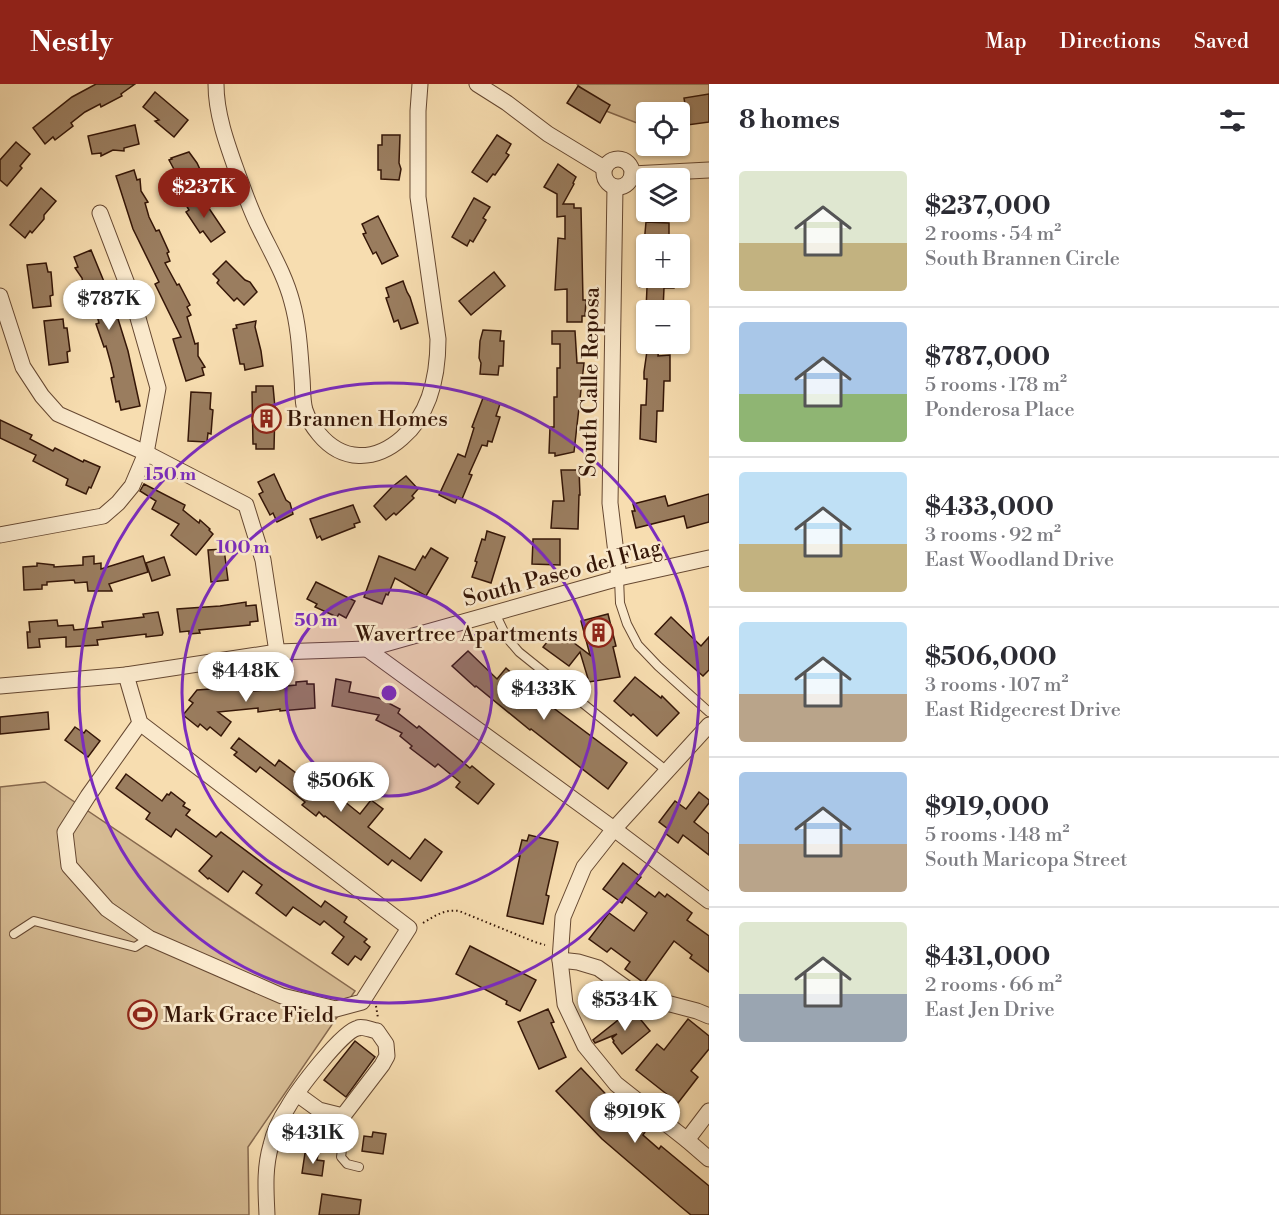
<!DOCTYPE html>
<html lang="en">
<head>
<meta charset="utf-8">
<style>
  :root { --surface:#fff; --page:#f2f2f3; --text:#2b2b33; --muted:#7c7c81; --line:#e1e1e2; --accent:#8f2418 }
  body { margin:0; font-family:"Libre Bodoni",serif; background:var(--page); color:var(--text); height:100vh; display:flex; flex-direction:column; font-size:22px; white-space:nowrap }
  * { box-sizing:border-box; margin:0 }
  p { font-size:20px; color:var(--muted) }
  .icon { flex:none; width:33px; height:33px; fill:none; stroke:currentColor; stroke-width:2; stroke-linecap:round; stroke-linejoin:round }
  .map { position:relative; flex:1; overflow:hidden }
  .sheet { display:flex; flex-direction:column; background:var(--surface); width:570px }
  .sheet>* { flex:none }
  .buttons { position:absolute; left:636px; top:18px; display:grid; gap:12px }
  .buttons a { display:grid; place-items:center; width:54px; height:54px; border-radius:6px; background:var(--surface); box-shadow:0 2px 4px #0004; font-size:30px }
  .price { position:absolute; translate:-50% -51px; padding:0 14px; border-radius:21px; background:#fff; color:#222; font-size:20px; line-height:39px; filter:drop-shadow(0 2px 3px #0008) }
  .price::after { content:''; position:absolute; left:50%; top:36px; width:18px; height:14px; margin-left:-9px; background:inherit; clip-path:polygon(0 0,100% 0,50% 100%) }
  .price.active { background:var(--accent); color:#fff }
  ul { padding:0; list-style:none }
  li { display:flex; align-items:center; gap:18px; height:150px; padding:0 30px }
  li+li { border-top:2px solid var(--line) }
  li span { display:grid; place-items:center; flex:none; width:168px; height:120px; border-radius:6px; color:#555 }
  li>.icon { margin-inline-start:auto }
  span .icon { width:72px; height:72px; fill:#fffc; stroke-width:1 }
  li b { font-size:26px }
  h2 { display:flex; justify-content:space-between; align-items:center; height:72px; padding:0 30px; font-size:26px }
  header { display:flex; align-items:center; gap:36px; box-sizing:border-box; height:84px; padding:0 30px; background:var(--accent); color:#fff }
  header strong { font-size:28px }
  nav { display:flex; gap:33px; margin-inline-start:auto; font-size:21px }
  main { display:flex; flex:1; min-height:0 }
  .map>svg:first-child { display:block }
</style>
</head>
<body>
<header>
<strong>Nestly</strong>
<nav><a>Map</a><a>Directions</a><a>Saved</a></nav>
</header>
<main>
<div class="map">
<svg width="709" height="1131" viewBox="0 0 709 1131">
  <rect width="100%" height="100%" fill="#f7ddb0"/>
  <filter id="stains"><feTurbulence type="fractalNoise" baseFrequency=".00333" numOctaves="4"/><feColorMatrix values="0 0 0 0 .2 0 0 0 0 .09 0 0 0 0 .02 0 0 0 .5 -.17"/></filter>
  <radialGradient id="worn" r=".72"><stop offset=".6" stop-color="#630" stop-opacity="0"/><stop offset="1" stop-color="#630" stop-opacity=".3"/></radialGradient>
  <g fill="#d6bb93" stroke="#86684d" stroke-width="1.5">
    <path d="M577,0h132v26l-29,4v-2h-34v11l-4,2 -41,-16z"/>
    <path d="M45,698l310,209 -107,156 1,68h-249v-428z"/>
  </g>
  <g fill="#9a7d5f" stroke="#351607" stroke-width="1.5">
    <path d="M96,0h39l-14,10 1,2 -21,11 -1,-3 -15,8 -14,11 2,3 -18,14 -2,-3 -8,7 -12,-16 39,-31z"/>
    <path d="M578,2l32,19 -10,18 -33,-20z"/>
    <path d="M155,8l33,28 -14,17 -19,-16 4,-1 -16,-13z"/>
    <path d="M709,10v28l-29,4v-16h6l-2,-12z"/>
    <path d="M135,41l4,19 -15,4v3l-11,-1 -12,6v-3l-9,1 -4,-18z"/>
    <path d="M382,51h18l-1,28 2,6 -2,11 -18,-1v-9h-3v-25h4z"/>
    <path d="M497,51l14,9 -5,9 3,2 -14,20 -2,-1 -6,8 -15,-10z"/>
    <path d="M16,58l14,12 -10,12 2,2 -15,18 -7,-6v-20z"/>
    <path d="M189,68l8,11 6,13 -16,9 -3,-5 -3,2 -12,-22 3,-1 -1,-1z"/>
    <path d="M558,80l18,13 -3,6 1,1 -11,20h11v4h7l2,92h3l-1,16h-3v6h-15v-33l-12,1 3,-52 7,1v-23l-8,1v-23l-13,-7z"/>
    <path d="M134,86l3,10 3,-1 1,12 7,11 -3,1 4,14 7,14 3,-1 10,22 -2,1 3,8 -5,2 12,22 2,-1 11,21 -3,2 4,8 -4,2 8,27 3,-1v13l7,11 -3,1 2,7 -18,6 -13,-42 8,-2 -26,-53 4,-2 -26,-53 -17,-53z"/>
    <path d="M41,104l15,13 -12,14v4l-12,14 -2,-2 -5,7 -15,-13z"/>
    <path d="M200,111l25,37 -14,10 -8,-11 -3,2 -14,-21 3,-2 -3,-5z"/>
    <path d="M474,114l16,9 -7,11 3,2 -13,22 -3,-2 -3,6 -15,-9z"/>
    <path d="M378,132l20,40 -16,8 -6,-12 -3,2 -10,-20 3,-1 -4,-9z"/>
    <path d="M646,138l23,1v12h-8l-1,9h-16z"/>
    <path d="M91,166l23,56 14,45 12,55 -19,4 -2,-9 -3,1 -5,-24 3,-1 -3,-13 -5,-18 -2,1 -8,-23 3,-1 -7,-26 -2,1 -4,-9 -2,1 -2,-12 -7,-10 3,-1 -4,-10z"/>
    <path d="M226,177l19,19 5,2 7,10 -13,13 -7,-7 -3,3 -17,-18 2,-3 -6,-6z"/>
    <path d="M46,179l2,9h3l1,11 1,12 -3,1 1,10 -18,2 -6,-43z"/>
    <path d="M494,188l11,14 -34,29 -12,-14z"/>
    <path d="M640,194h35l-1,10h-10l-1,22h-17l1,-23h-7z"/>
    <path d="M403,197l4,11 3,5 8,26 -17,6 -3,-9 -4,2 -8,-24 3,-1 -3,-9z"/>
    <path d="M63,235l1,9h3l3,23 -3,1 1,10 -19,3 -5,-44z"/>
    <path d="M256,237l-1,6 6,24 2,15 -18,4 -1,-6h-4l-7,-35 4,-1 -1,-3z"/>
    <path d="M483,246l18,1 -1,10h4l-1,25h-4l-1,9 -18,-1 1,-11 -2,-5 1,-17z"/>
    <path d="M552,247h23l2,32h7l-10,89 -19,4v-3h-6l1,-26h4v-30h3v-29h3v-24h-8z"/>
    <path d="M648,260h11l-1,12 12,-1v26h-6l-1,30h-6l-1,31 -16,-3 1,-34h5l1,-26h-3v-7z"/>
    <path d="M256,302h17l2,22 -1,41h-18v-5h-3l-1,-52h4z"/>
    <path d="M191,308l20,1 -1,16 3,1 -1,11 -1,13 -3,-1 -1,9 -19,-1z"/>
    <path d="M483,314l17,6 -4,12 4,1 -8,25 -4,-1 -1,5 -5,-1 -13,29 3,1 -10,24 -4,-2 -3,6 -16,-8 19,-41 7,3 9,-29 -2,-1z"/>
    <path d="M0,336l32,15 -2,4 23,12 2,-3 28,14 1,-2 16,7 -9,21 -2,-1 -3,7 -20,-9 2,-6 -35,-18 3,-6 -36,-17z"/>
    <path d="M561,386h18l1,25h-1l-1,34 -27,-1 2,-27h11z"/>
    <path d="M274,390l12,26 4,3 3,11 -16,8 -4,-9 -3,2 -11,-21 4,-2 -5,-10z"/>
    <path d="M406,392l12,13 -6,7 2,2 -18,17 -2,-2 -8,7 -12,-14 18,-19z"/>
    <path d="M144,400l41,21 -2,5 16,13 1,-3 10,9 -1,1 4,4 -17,21 -25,-20 8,-11 -27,-15 4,-8 -16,-10z"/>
    <path d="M709,410v28l-22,6 -3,-12 -48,12 -4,-17h3l-2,-7 32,-8 3,10z"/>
    <path d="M353,421l7,17 -6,2 1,3 -33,13 -2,-4 -3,2 -7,-19z"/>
    <path d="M487,447l18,6 -14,46 -19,-6 5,-15 -2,-1 7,-22 3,1z"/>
    <path d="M533,455h27v26l-28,-1z"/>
    <path d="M431,464l17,10 -22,38 -31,-18 -7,17 -2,-1 -4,10 -18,-7 15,-41 36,14 8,-14 2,2z"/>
    <path d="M224,465l4,31 -17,2 -3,-32z"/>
    <path d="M94,472v8l7,-1v6l42,-13 5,16 -39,12 3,7h-24l-1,-9 -12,1 -1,-3 -27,2v3h-5v4l-18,1 -1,-23 14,-1v-3l17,2v2l29,-2v-8z"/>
    <path d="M164,473l6,18 -18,6 -6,-18z"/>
    <path d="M316,498l39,19 -9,17 -7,-4 -2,3 -22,-10 2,-3 -10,-5z"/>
    <path d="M246,518v4l10,-1 2,16 -8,1v3l-51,5 1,3 -11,1v-3l-9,1 -3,-23 43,-3z"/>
    <path d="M158,528l5,21 -1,2 -16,2v-3l-49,6 1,5 -32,2v-10l-27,2 1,8 -12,1 -1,-16h3l-1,-10 28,-2 1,6 15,-1 1,5 29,-3 -1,-5 42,-5 -1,-3z"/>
    <path d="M608,530l8,32 -3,1 7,30 -31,5 -9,-30 -11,14 -26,-19 14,-17 33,25 -9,-34z"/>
    <path d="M671,533l30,29 8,-9v33l-6,6 -48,-42z"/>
    <path d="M468,567l29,28 9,-11 15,14 -1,1 107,80 -19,26 -77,-60 -1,1 -54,-44 -1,1 -23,-21z"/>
    <path d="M635,593l26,21 1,-2 17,17 -22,23 -24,-22 -2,2 -17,-15z"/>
    <path d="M336,595l15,3 -2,10 30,6 21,11 -2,4 19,15 2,-2 51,42 2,-2 22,18 -16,20 -22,-17 4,-5 -22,-18 -3,3 -25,-19 2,-2 -12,-10 2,-3 -26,-13 3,-5 -47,-9z"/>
    <path d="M307,597v3h7l1,24 -35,3v-2l-22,3v-4l-40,4 13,10 -10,14 -11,-9 -3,3 -7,-6 -2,3 -15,-12 10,-12 -4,-3 8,-10 27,-2v1l30,-3v5l32,-3v-2l10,-1v-3z"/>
    <path d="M48,628l1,17 -49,5v-17z"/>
    <path d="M75,643l9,6 2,-3 14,11 -12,16 -23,-17z"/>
    <path d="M239,654l36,28 4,-6 30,23 6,-8 26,20 -2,2 21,17 11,-14 12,9 -15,18 42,32 15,-20 17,13 -21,29 -29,-21 -4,5 -63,-49 -1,1 -5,-5 -3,4 -14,-11 3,-3 -45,-35 -4,5 -22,-17 3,-3 -6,-4z"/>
    <path d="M126,690l36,27 5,-7 2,1 2,-3 14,11 -2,3 7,4 -4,5 30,22 5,-5 100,75 4,-6 22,16 -3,5 23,17 -3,3 6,5 -9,13 -6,-4 -7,9 -16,-12 12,-16 -20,-16 -4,4 -27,-18 -7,9 -30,-23 6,-8 -19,-14 -15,21 -19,-14 -1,1 -9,-8 13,-15 -36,-27 -5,8 -25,-18 4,-6 -34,-25z"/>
    <path d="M699,708l10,8v3l-15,19 15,12v21l-26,-20 -5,8 -13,-10 3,-4 -9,-7 16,-21 11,8z"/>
    <path d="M529,751l29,7 -12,53 3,1 -6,28 -36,-8 13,-60h-2l4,-16 5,1z"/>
    <path d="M623,779l18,14 -5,6 19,14 4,-5 6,5 2,-3 25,19 -5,7 22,16v36l-19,-14 2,-3 -18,-14 -30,42 -19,-14 5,-7 -19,-14 -4,4 -18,-13 20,-26 25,18 13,-18 -21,-16 -4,6 -19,-14z"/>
    <path d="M470,862l66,34 -16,31 -14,-7 1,-3 -51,-27z"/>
    <path d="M548,925l6,13 -3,1 15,34 -27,12 -21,-47z"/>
    <path d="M632,925l18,22 -28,23 -9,-12 1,-1 -2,-3 5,-4 -22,9 -2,-3z"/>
    <path d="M688,935l21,17v13l-18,22 7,6 -20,26 -42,-33 21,-26 7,6z"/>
    <path d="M355,957l20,16 -29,40 -22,-17z"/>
    <path d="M581,984l37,39 -1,1 28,24 -2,3 16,14 2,-3 48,40v29h-18l-11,-9 -78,-67 -46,-48z"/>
    <path d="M373,1048l13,2 -3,20 -21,-3 2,-15 8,1z"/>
    <path d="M305,1069l13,2 -1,5 7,1 -2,15 -20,-3z"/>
    <path d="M322,1110l39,6 -2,15h-40z"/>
  </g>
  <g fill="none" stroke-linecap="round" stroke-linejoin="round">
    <defs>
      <g id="service">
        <path d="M619,494l1,25 7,21 11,21 20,21 51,46"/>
        <path d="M495,529l12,25 12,14 148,119"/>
        <path d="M14,850l20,-13 101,26 14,-9"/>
        <path d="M343,1032l1,19 -3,22 6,7 12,3"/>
      </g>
      <g id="minor">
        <path d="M216,0c0,30 11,60 21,88 7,19 13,37 22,55 12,25 26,48 33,75 7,25 8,51 10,76 1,11 0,22 3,32 3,9 8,17 14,24 23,28 56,28 83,4 29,-25 36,-63 36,-99l-20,-142v-86l2,-27"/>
        <path d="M477,0l30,19 41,31 56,34"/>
        <circle cx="618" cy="89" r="14"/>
        <path d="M632,90l77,-4"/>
        <path d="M615,103l-5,316 9,75"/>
        <path d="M0,212l23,71 19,29 16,18 88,39 100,52 17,55 14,92"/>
        <path d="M0,451l103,-19 15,-13 14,-17 14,-33 12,-65 -26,-91 -32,-84"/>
        <path d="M367,565l247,180 95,72"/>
        <path d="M126,591l14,48 269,205 -47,74 -26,7 -54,-13 -133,-58 -42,-29 -38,-43 -4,-34 23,-36 52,-73"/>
        <path d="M0,602l126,-11 151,-23 90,-3 252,-71 90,-20"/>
        <path d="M709,641l-95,104 -30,38 -21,50 -3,43 5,44 20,42 31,38 71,56 22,19"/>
        <path d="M560,876l18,2 20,6 38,27 61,16 12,5"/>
        <path d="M687,1056l22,-29"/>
        <path d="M267,1131c-1,-24 -3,-46 4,-70 3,-13 9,-26 17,-38 9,-16 54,-76 70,-79 5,-2 13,2 19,3l9,13 1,12 -5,9 -39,51 -24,-6 -22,-16"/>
      </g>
    </defs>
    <use href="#service" stroke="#664831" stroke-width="10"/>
    <use href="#minor" stroke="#664831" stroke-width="17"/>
    <g stroke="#351607" stroke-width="2" stroke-dasharray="1.5 3" stroke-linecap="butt">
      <path d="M423,839c12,-7 21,-14 36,-12l76,31 10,3"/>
      <path d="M376,922l2,12"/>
    </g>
    <use href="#service" stroke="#fae9cc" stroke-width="8"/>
    <use href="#minor" stroke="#fae9cc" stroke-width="15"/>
  </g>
  <circle cx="389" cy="609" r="103" fill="#7b2cbf" fill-opacity=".12"/>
  <g fill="none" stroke="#7b2cbf" stroke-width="3">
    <circle cx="389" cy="609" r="103"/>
    <circle cx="389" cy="609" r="207"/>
    <circle cx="389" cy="609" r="310"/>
  </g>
  <defs>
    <symbol id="building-ring" viewBox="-11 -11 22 22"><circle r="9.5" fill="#fae9cc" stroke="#8f2418" stroke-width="1.5"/><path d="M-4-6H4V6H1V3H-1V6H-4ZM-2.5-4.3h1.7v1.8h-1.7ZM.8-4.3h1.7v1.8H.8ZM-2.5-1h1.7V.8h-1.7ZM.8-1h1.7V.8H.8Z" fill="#8f2418"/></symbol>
    <symbol id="stadium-ring" viewBox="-11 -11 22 22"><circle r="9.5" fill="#fae9cc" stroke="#8f2418" stroke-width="1.5"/><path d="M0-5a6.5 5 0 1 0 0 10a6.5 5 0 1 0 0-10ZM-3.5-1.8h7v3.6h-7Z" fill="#8f2418"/></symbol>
  </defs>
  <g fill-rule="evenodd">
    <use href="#building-ring" x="250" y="318" width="33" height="33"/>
    <use href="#building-ring" x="582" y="532" width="33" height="33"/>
    <use href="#stadium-ring" x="126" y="914" width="33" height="33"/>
  </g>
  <g text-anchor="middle" stroke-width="5" stroke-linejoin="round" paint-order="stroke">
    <g font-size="22" fill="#351607" stroke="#fae9cc">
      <text transform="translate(589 298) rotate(-89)" y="8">South Calle Reposa</text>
      <text transform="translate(562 488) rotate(-15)" y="8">South Paseo del Flag</text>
    </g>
    <g font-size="22" fill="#351607" stroke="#fae9cc" text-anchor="start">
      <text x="287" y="342">Brannen Homes</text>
      <text x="578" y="557" text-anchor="end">Wavertree Apartments</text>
      <text x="163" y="938">Mark Grace Field</text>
    </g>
  </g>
  <circle cx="389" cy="609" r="9" fill="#7b2cbf" stroke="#fae9cc" stroke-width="3"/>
  <g font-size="18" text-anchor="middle" font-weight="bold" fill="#7b2cbf" stroke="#fae9cc" stroke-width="5" stroke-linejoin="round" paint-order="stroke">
    <text x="170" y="396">150 m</text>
    <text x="243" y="469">100 m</text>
    <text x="316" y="542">50 m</text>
  </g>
  <rect width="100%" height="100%" filter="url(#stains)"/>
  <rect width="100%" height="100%" fill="url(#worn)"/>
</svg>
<div class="buttons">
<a><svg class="icon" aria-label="locate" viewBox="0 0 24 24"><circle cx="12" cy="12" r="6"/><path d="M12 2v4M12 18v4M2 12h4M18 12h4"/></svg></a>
<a><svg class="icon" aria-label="layers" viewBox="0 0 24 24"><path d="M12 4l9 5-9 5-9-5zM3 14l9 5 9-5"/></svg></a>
<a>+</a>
<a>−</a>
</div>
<b class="price active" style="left:204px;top:135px">$237K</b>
<b class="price" style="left:109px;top:247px">$787K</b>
<b class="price" style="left:246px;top:619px">$448K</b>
<b class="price" style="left:544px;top:637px">$433K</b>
<b class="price" style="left:341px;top:729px">$506K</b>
<b class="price" style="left:625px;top:948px">$534K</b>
<b class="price" style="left:635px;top:1060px">$919K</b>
<b class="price" style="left:313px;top:1081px">$431K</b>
</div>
<section class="sheet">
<h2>8 homes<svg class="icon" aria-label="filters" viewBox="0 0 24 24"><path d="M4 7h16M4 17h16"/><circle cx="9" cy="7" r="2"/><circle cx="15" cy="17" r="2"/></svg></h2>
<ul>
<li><span style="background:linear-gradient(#dfe7d0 60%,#c2b280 0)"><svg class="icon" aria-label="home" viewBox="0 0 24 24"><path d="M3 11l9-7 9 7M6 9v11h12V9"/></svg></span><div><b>$237,000</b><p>2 rooms · 54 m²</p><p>South Brannen Circle</p></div></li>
<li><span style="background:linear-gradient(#a9c7e8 60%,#8fb573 0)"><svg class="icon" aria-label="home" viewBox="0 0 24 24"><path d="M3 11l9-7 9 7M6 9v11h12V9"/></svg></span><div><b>$787,000</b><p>5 rooms · 178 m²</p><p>Ponderosa Place</p></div></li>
<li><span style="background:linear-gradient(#bfe0f5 60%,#c2b280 0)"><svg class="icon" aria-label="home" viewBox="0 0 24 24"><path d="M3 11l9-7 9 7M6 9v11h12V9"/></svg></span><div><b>$433,000</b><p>3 rooms · 92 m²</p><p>East Woodland Drive</p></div></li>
<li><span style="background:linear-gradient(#bfe0f5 60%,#b9a48a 0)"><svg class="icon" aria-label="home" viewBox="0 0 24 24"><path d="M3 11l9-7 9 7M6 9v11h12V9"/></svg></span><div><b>$506,000</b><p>3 rooms · 107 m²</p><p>East Ridgecrest Drive</p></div></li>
<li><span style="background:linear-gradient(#a9c7e8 60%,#b9a48a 0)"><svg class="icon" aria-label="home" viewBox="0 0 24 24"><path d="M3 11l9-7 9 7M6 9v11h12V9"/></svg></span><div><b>$919,000</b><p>5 rooms · 148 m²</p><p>South Maricopa Street</p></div></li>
<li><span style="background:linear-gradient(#dfe7d0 60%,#9aa5b1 0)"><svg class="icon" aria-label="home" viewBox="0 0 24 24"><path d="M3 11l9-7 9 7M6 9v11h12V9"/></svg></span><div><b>$431,000</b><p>2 rooms · 66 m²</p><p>East Jen Drive</p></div></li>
</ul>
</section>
</main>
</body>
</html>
